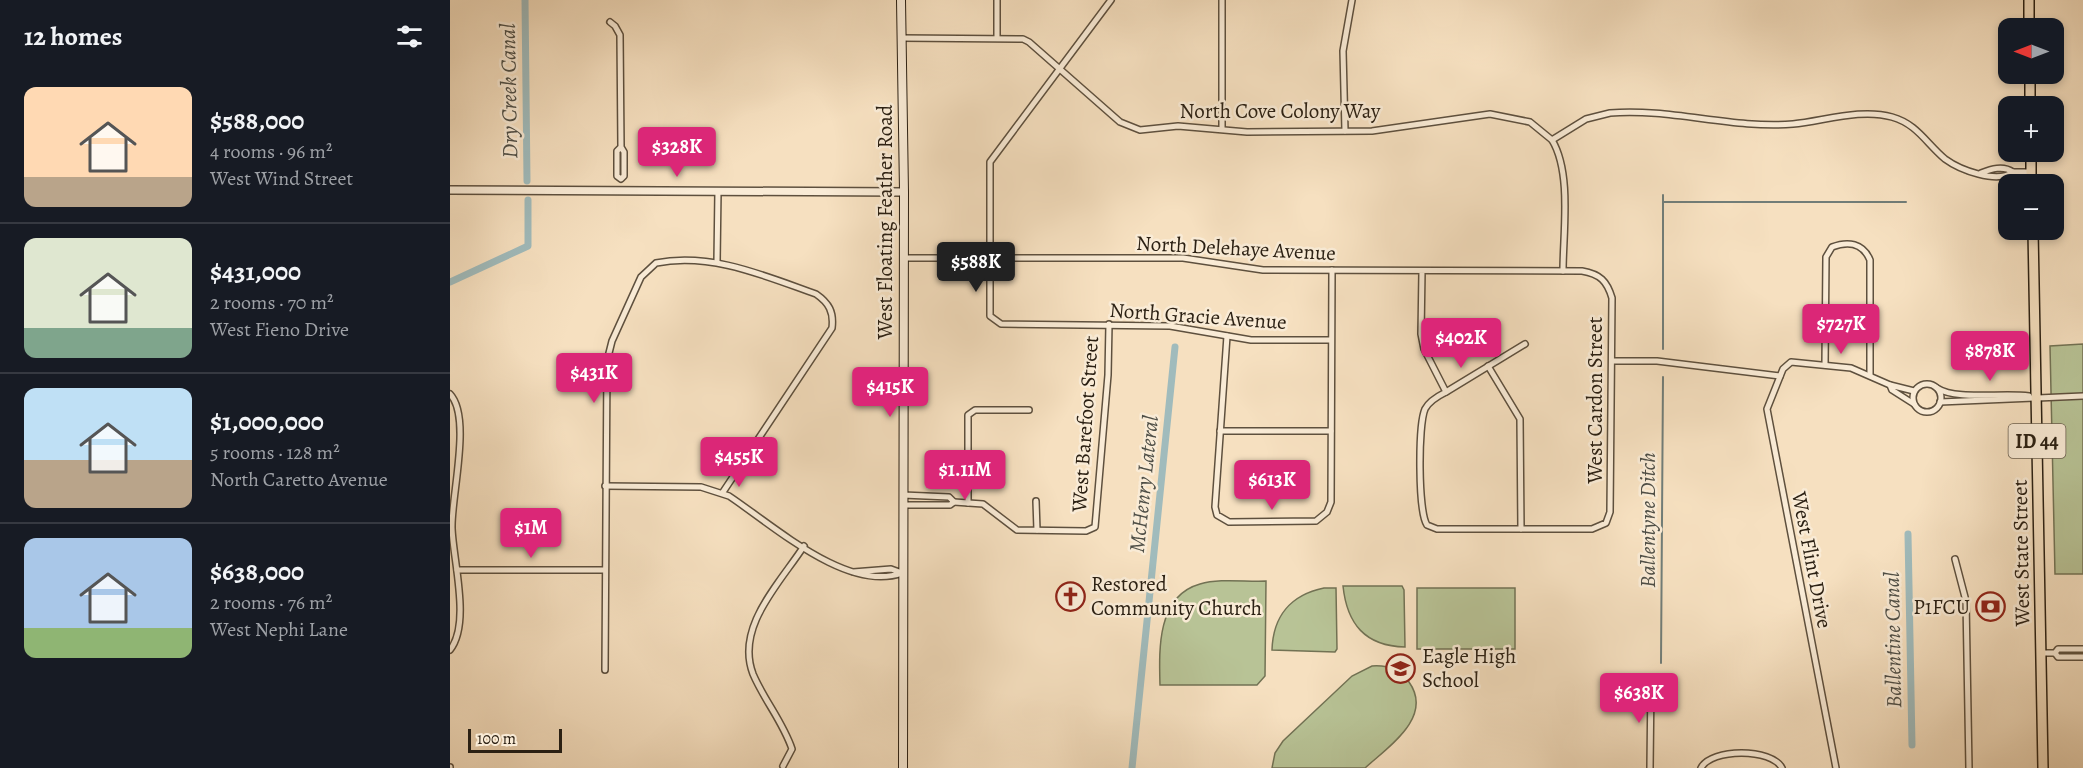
<!DOCTYPE html>
<html lang="en">
<head>
<meta charset="utf-8">
<style>
  :root { --surface:#171b24; --page:#20242c; --text:#f1f3f6; --muted:#9ea1a6; --line:#363941; --accent:#db2777 }
  body { margin:0; font-family:Alegreya,serif; background:var(--page); color:var(--text); height:100vh; display:flex; flex-direction:column; font-size:22px; white-space:nowrap }
  * { box-sizing:border-box; margin:0 }
  p { font-size:20px; color:var(--muted) }
  .icon { flex:none; width:33px; height:33px; fill:none; stroke:currentColor; stroke-width:2; stroke-linecap:round; stroke-linejoin:round }
  .map { position:relative; flex:1; overflow:hidden }
  .side { display:flex; flex-direction:column; background:var(--surface); width:450px }
  .side>* { flex:none }
  .needle { width:39px; rotate:270deg }
  .fabs { position:absolute; left:1548px; top:18px; display:grid; gap:12px }
  .fabs a { display:grid; place-items:center; width:66px; height:66px; border-radius:12px; background:var(--surface); box-shadow:0 3px 9px #0003; font-size:30px }
  .scale { position:absolute; left:18px; bottom:15px; width:94px; box-sizing:border-box; padding-left:6px; border:3px solid #2b2013; border-top:0; font-size:16px; line-height:21px; white-space:nowrap; color:#2b2013; -webkit-text-stroke:4px #f9ebd6; paint-order:stroke }
  .price { position:absolute; translate:-50% -51px; padding:0 14px; border-radius:6px; background:var(--accent); color:#fff; font-size:20px; line-height:39px; filter:drop-shadow(0 2px 3px #0008) }
  .price::after { content:''; position:absolute; left:50%; top:36px; width:18px; height:14px; margin-left:-9px; background:inherit; clip-path:polygon(0 0,100% 0,50% 100%) }
  .price.on { background:#222; color:#fff }
  ul { padding:0; list-style:none }
  li { display:flex; align-items:center; gap:18px; height:150px; padding:0 24px }
  li+li { border-top:2px solid var(--line) }
  li span { display:grid; place-items:center; flex:none; width:168px; height:120px; border-radius:12px; color:#555 }
  li>.icon { margin-inline-start:auto }
  span .icon { width:72px; height:72px; fill:#fffc; stroke-width:1 }
  li b { font-size:26px }
  h2 { display:flex; justify-content:space-between; align-items:center; height:72px; padding:0 24px; font-size:26px }
  main { display:flex; flex:1; min-height:0 }
  .map>svg:first-child { display:block }
</style>
</head>
<body>
<main>
<section class="side">
<h2>12 homes<svg class="icon" aria-label="filters" viewBox="0 0 24 24"><path d="M4 7h16M4 17h16"/><circle cx="9" cy="7" r="2"/><circle cx="15" cy="17" r="2"/></svg></h2>
<ul>
<li><span style="background:linear-gradient(#ffd9b3 75%,#b9a48a 0)"><svg class="icon" aria-label="home" viewBox="0 0 24 24"><path d="M3 11l9-7 9 7M6 9v11h12V9"/></svg></span><div><b>$588,000</b><p>4 rooms · 96 m²</p><p>West Wind Street</p></div></li>
<li><span style="background:linear-gradient(#dfe7d0 75%,#7fa58c 0)"><svg class="icon" aria-label="home" viewBox="0 0 24 24"><path d="M3 11l9-7 9 7M6 9v11h12V9"/></svg></span><div><b>$431,000</b><p>2 rooms · 70 m²</p><p>West Fieno Drive</p></div></li>
<li><span style="background:linear-gradient(#bfe0f5 60%,#b9a48a 0)"><svg class="icon" aria-label="home" viewBox="0 0 24 24"><path d="M3 11l9-7 9 7M6 9v11h12V9"/></svg></span><div><b>$1,000,000</b><p>5 rooms · 128 m²</p><p>North Caretto Avenue</p></div></li>
<li><span style="background:linear-gradient(#a9c7e8 75%,#8fb573 0)"><svg class="icon" aria-label="home" viewBox="0 0 24 24"><path d="M3 11l9-7 9 7M6 9v11h12V9"/></svg></span><div><b>$638,000</b><p>2 rooms · 76 m²</p><p>West Nephi Lane</p></div></li>
</ul>
</section>
<div class="map">
<svg width="1633" height="768" viewBox="0 0 1633 768">
  <rect width="100%" height="100%" fill="#f6e0c0"/>
  <filter id="stains"><feTurbulence type="fractalNoise" baseFrequency=".00333" numOctaves="4"/><feColorMatrix values="0 0 0 0 .2 0 0 0 0 .09 0 0 0 0 .02 0 0 0 .5 -.17"/></filter>
  <radialGradient id="worn" r=".72"><stop offset=".6" stop-color="#630" stop-opacity="0"/><stop offset="1" stop-color="#630" stop-opacity=".3"/></radialGradient>
  <g fill="#b8c396" stroke="#727254" stroke-width="1.5">
    <path d="M1633,344v230h-28l-5,-228z"/>
    <path d="M816,581l-1,95 -8,9h-97c-1,-36 -3,-89 40,-101 20,-6 45,-2 66,-3z"/>
    <path d="M893,586h59l2,4 1,57c-40,-1 -58,-23 -62,-61z"/>
    <path d="M874,588h12l1,61 -2,3 -63,-2c1,-33 18,-55 52,-62z"/>
    <rect x="967" y="588" width="98" height="61"/>
    <path d="M922,666c14,-1 28,3 37,16 25,35 -21,65 -44,86h-93l3,-15 8,-12 69,-65z"/>
  </g>
  <g fill="none" stroke-linecap="round" stroke-linejoin="round">
    <g stroke="#717d78" stroke-width="2">
      <path d="M1213,195v154"/>
      <path d="M1214,202h242"/>
      <path d="M1211,663l2,-286"/>
    </g>
    <g stroke="#a0bbbc" stroke-width="7">
      <path d="M75,0l2,181"/>
      <path d="M0,282l78,-36v-46"/>
      <path d="M1458,534l4,211"/>
      <path d="M682,768l43,-421"/>
    </g>
    <defs>
      <g id="minor">
        <path d="M547,0v38"/>
        <path d="M661,0l-121,162v154l11,8 169,2 81,14h80"/>
        <path d="M160,22l5,4 5,9 1,112 3,5v24l-3,3 -4,-3v-25l4,-4"/>
        <path d="M451,38l122,1 6,3 91,80 20,8 38,-4 69,6 125,-1 118,-17 40,8 22,18 34,-21 24,-6c61,-5 122,16 183,11 31,-3 68,-16 99,-7 25,7 34,26 53,42 15,11 52,25 68,13 -10,-7 -22,-3 -32,1"/>
        <path d="M772,129v-129"/>
        <path d="M895,131l-2,-80 9,-51"/>
        <path d="M1102,140c20,33 11,93 11,131"/>
        <path d="M1563,172h18"/>
        <path d="M453,258h280l80,12 319,1c18,3 25,10 30,27l-2,214 -4,11 -14,6h-155l-10,-4c-9,-13 -9,-100 -2,-116 4,-8 13,-13 21,-17l-22,-43 -3,-15 1,-63"/>
        <path d="M267,262l1,-71"/>
        <path d="M777,336l-12,171 2,8 12,7 87,-1 11,-9 4,-10 1,-232"/>
        <path d="M1162,361h45l123,15"/>
        <path d="M1375,365l1,-108 6,-10c16,-6 31,-4 38,13v115"/>
        <path d="M1038,366l32,53 1,110"/>
        <circle cx="1477" cy="398" r="14"/>
        <path d="M1487,388c20,13 66,4 92,8"/>
        <path d="M1464,391l-24,-6 2,5 22,14"/>
        <path d="M996,392l79,-48"/>
        <path d="M0,394c22,23 1,103 2,134 1,32 19,96 -2,122"/>
        <path d="M1490,402l143,-6"/>
        <path d="M770,431h111"/>
        <path d="M155,486l96,1 28,9c45,30 119,97 173,77l-11,-4 -38,3"/>
        <path d="M453,495l46,2 5,5 -4,3h-47"/>
        <path d="M586,501l1,29"/>
        <path d="M504,502l29,2 34,26 69,1 9,-4 13,-152 1,-51"/>
        <path d="M518,503v-88l7,-5h54"/>
        <path d="M1505,559l11,42 3,167"/>
        <path d="M7,570h148"/>
        <path d="M1590,653h15l3,-4h25"/>
        <path d="M1605,653l3,4h25"/>
        <path d="M155,670l2,-309 5,-20 29,-64 15,-14c55,-11 109,13 160,31 13,9 18,18 16,34l-109,164"/>
        <path d="M333,766l9,-17c-9,-27 -28,-49 -39,-75 -18,-47 27,-91 51,-128"/>
        <path d="M0,767v1"/>
        <path d="M1200,768l1,-87"/>
        <path d="M1251,768c10,-20 71,-20 81,0"/>
        <path d="M1386,768l-69,-359 16,-40 8,-7 60,6 39,17"/>
      </g>
      <path id="tertiary" d="M0,190l454,2"/>
      <path id="secondary" d="M451,0l3,192 -1,576"/>
      <g id="primary">
        <path d="M1579,0v28"/>
        <path d="M1580,74v32"/>
        <path d="M1581,152v32"/>
        <path d="M1583,230l10,538"/>
      </g>
    </defs>
    <use href="#minor" stroke="#5e503e" stroke-width="8"/>
    <use href="#tertiary" stroke="#5e503e" stroke-width="10"/>
    <use href="#secondary" stroke="#2b2013" stroke-width="10"/>
    <use href="#primary" stroke="#2b2013" stroke-width="12"/>
    <use href="#minor" stroke="#f9ebd6" stroke-width="5"/>
    <use href="#tertiary" stroke="#f9ebd6" stroke-width="7"/>
    <use href="#secondary" stroke="#f9ebd6" stroke-width="8"/>
    <use href="#primary" stroke="#f6e0c0" stroke-width="9"/>
  </g>
  <defs>
    <symbol id="church-ring" viewBox="-11 -11 22 22"><circle r="9.5" fill="#f9ebd6" stroke="#8f2418" stroke-width="1.5"/><path d="M-1.2-6h2.4v3.5h3.3v2.4h-3.3V6h-2.4V-.1h-3.3v-2.4h3.3Z" fill="#8f2418"/></symbol>
    <symbol id="bank-ring" viewBox="-11 -11 22 22"><circle r="9.5" fill="#f9ebd6" stroke="#8f2418" stroke-width="1.5"/><path d="M-6-4H6V4H-6ZM0-2.3a2.3 2.3 0 1 0 0 4.6a2.3 2.3 0 1 0 0-4.6Z" fill="#8f2418"/></symbol>
    <symbol id="school-ring" viewBox="-11 -11 22 22"><circle r="9.5" fill="#f9ebd6" stroke="#8f2418" stroke-width="1.5"/><path d="M0-5L7-2L0 1L-7-2ZM-4 1L0 2.5L4 1V4Q0 6-4 4Z" fill="#8f2418"/></symbol>
  </defs>
  <g fill-rule="evenodd">
    <use href="#church-ring" x="604" y="580" width="33" height="33"/>
    <use href="#bank-ring" x="1524" y="590" width="33" height="33"/>
    <use href="#school-ring" x="934" y="652" width="33" height="33"/>
  </g>
  <g text-anchor="middle" stroke-width="5" stroke-linejoin="round" paint-order="stroke">
    <rect fill="#f9ebd6" stroke="#695d4e" stroke-width="1.5" x="1558.5" y="424" width="57" height="34" rx="4.5"/>
    <g font-size="20" font-weight="bold" fill="#2b2013">
      <text x="1587" y="448">ID 44</text>
    </g>
    <g font-size="21" fill="#2b2013" stroke="#f9ebd6">
      <text x="830" y="118">North Cove Colony Way</text>
      <text transform="translate(435 222) rotate(-90)" y="7">West Floating Feather Road</text>
      <text transform="translate(786 248) rotate(3)" y="7">North Delehaye Avenue</text>
      <text transform="translate(748 316) rotate(4)" y="7">North Gracie Avenue</text>
      <text transform="translate(1145 400) rotate(-90)" y="7">West Cardon Street</text>
      <text transform="translate(635 424) rotate(-86)" y="7">West Barefoot Street</text>
      <text transform="translate(1571 553) rotate(-91)" y="7">West State Street</text>
      <text transform="translate(1362 560) rotate(79)" y="7">West Flint Drive</text>
    </g>
    <g font-size="21" fill="#2b2013" stroke="#f9ebd6" text-anchor="start">
      <text x="641" y="591">Restored<tspan x="641" dy="24">Community Church</tspan></text>
      <text x="1520" y="614" text-anchor="end">P1FCU</text>
      <text x="972" y="663">Eagle High<tspan x="972" dy="24">School</tspan></text>
    </g>
    <g font-size="22" font-style="italic" fill="#4e4e46" stroke="#f9ebd6">
      <text transform="translate(58 91) rotate(-91)" y="8">Dry Creek Canal</text>
      <text transform="translate(693 484) rotate(-84)" y="8">McHenry Lateral</text>
      <text transform="translate(1197 520) rotate(-90)" y="8">Ballentyne Ditch</text>
      <text transform="translate(1442 640) rotate(-91)" y="8">Ballentine Canal</text>
    </g>
  </g>
  <rect width="100%" height="100%" filter="url(#stains)"/>
  <rect width="100%" height="100%" fill="url(#worn)"/>
</svg>
<div class="fabs">
<a><svg class="needle" viewBox="-14 -14 28 28"><path d="M0-13l5 13h-10z" fill="#e53935"/><path d="M0 13l5-13h-10z" fill="#9ea1a6"/></svg></a>
<a>+</a>
<a>−</a>
</div>
<div class="scale">100 m</div>
<b class="price" style="left:227px;top:178px">$328K</b>
<b class="price on" style="left:526px;top:293px">$588K</b>
<b class="price" style="left:1391px;top:355px">$727K</b>
<b class="price" style="left:1011px;top:369px">$402K</b>
<b class="price" style="left:1540px;top:382px">$878K</b>
<b class="price" style="left:144px;top:404px">$431K</b>
<b class="price" style="left:440px;top:418px">$415K</b>
<b class="price" style="left:289px;top:488px">$455K</b>
<b class="price" style="left:515px;top:501px">$1.11M</b>
<b class="price" style="left:822px;top:511px">$613K</b>
<b class="price" style="left:81px;top:559px">$1M</b>
<b class="price" style="left:1189px;top:724px">$638K</b>
</div>
</main>
</body>
</html>
